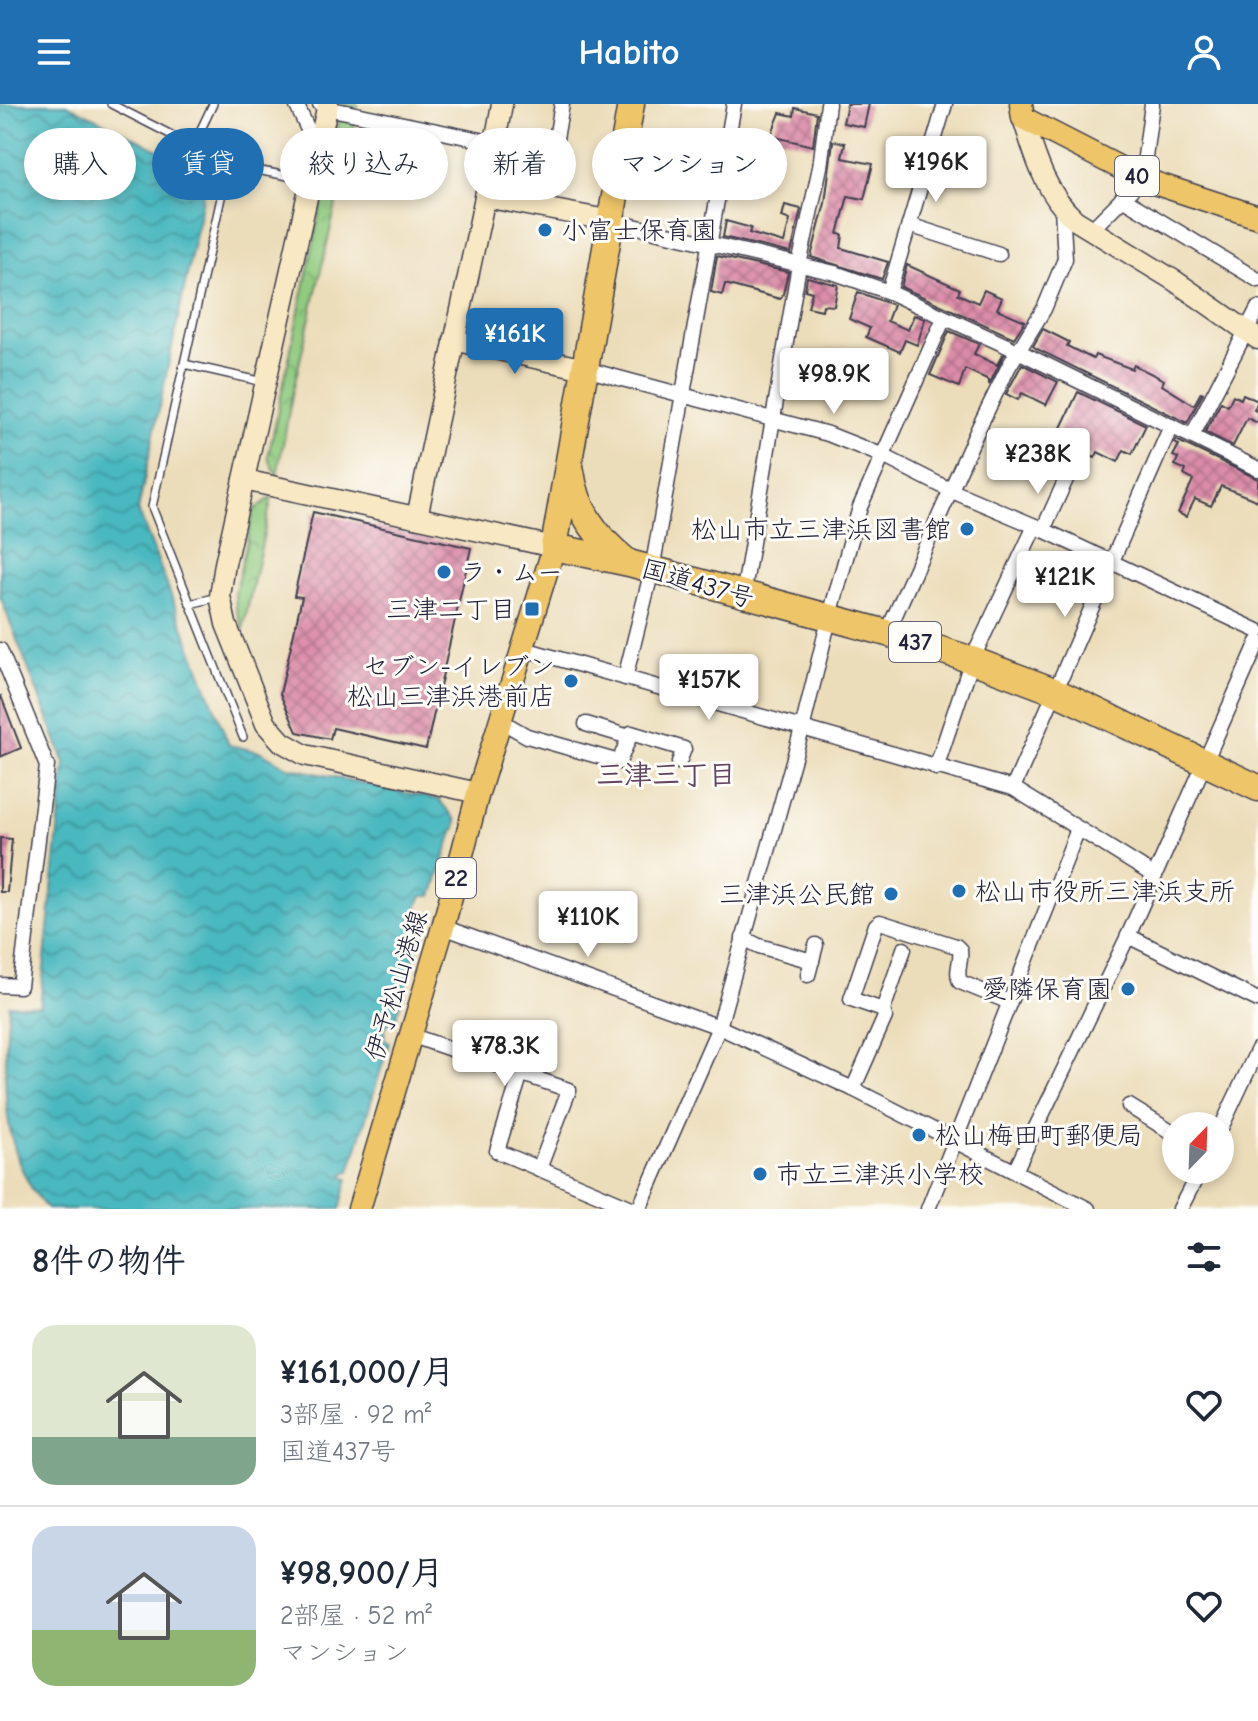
<!DOCTYPE html>
<html lang="ja">
<head>
<meta charset="utf-8">
<style>
  :root { --surface:#fff; --page:#f6f6f7; --text:#1f2937; --muted:#747a83; --line:#e0e1e3; --accent:#1f6fb2 }
  body { margin:0; font-family:"Comic Neue","Klee One",sans-serif; background:var(--page); color:var(--text); height:100vh; display:flex; flex-direction:column; font-size:30px; white-space:nowrap }
  * { box-sizing:border-box; margin:0 }
  p { font-size:26px; color:var(--muted) }
  .icon { flex:none; width:44px; height:44px; fill:none; stroke:currentColor; stroke-width:2; stroke-linecap:round; stroke-linejoin:round }
  .map { position:relative; height:1105px; overflow:hidden }
  .panel { display:flex; flex-direction:column; background:var(--surface); flex:1 }
  .panel>* { flex:none }
  .hud { position:absolute; left:24px; top:24px; width:800px; height:72px; display:flex; gap:16px }
  .needle { width:52px; rotate:23deg }
  .buttons { position:absolute; left:1162px; top:1008px; display:grid; gap:16px }
  .buttons a { display:grid; place-items:center; width:72px; height:72px; border-radius:50%; background:var(--surface); box-shadow:0 4px 12px #0003; font-size:40px }
  .price { position:absolute; translate:-50% -68px; padding:0 18px; border-radius:8px; background:#fff; color:#222; font-size:26px; line-height:52px; filter:drop-shadow(0 2px 4px #0008) }
  .price::after { content:''; position:absolute; left:50%; top:48px; width:24px; height:18px; margin-left:-12px; background:inherit; clip-path:polygon(0 0,100% 0,50% 100%) }
  .price.current { background:var(--accent); color:#fff }
  ul { padding:0; list-style:none }
  li { display:flex; align-items:center; gap:24px; height:200px; padding:0 32px }
  li+li { border-top:2px solid var(--line) }
  li span { display:grid; place-items:center; flex:none; width:224px; height:160px; border-radius:24px; color:#555 }
  li>.icon { margin-inline-start:auto }
  span .icon { width:96px; height:96px; fill:#fffc; stroke-width:1 }
  li b { font-size:34px }
  h2 { display:flex; justify-content:space-between; align-items:center; height:96px; padding:0 32px; font-size:34px }
  .chip { padding:0 28px; border-radius:36px; background:var(--surface); box-shadow:0 4px 12px #0003; font-size:28px; line-height:72px }
  .chip.current { background:var(--accent); color:#fff }
  header { display:flex; justify-content:space-between; align-items:center; height:104px; padding:0 32px; background:var(--accent); color:#fff; font-size:36px; font-weight:700 }
  .map>svg:first-child { display:block }
</style>
</head>
<body>
<header><svg class="icon" aria-label="menu" viewBox="0 0 24 24"><path d="M4 6h16M4 12h16M4 18h16"/></svg>Habito<svg class="icon" aria-label="person" viewBox="0 0 24 24"><circle cx="12" cy="8" r="4"/><path d="M4 21q1-7 8-7t8 7"/></svg></header>
<div class="map">
<svg width="1258" height="1105" viewBox="0 0 1258 1105">
  <defs>
    <pattern id="park-crowns" width="20" height="18" patternUnits="userSpaceOnUse" patternTransform="scale(2)"><rect width="20" height="18" fill="#90cb7f"/><path d="M2 6a3 3 0 1 1 6 0M12 15a3 3 0 1 1 6 0" fill="none" stroke="#7cae6f"/></pattern>
    <pattern id="water-waves" width="16" height="10" patternUnits="userSpaceOnUse" patternTransform="scale(2)"><rect width="16" height="10" fill="#49b8bf"/><path d="M0 5q4-4 8 0t8 0" fill="none" stroke="#3c959c"/></pattern>
    <pattern id="building-cross-hatch" width="8" height="8" patternUnits="userSpaceOnUse" patternTransform="scale(2)"><rect width="8" height="8" fill="#dc8ca9"/><path d="M0 0l8 8M0 8l8-8" fill="none" stroke="#b2728b"/></pattern>
  </defs>
  <rect width="100%" height="100%" fill="#fdfcf7"/>
  <filter id="ink" filterUnits="userSpaceOnUse"><feTurbulence type="fractalNoise" baseFrequency=".0125" numOctaves="2"/><feDisplacementMap in="SourceGraphic" scale="16" xChannelSelector="R" yChannelSelector="G"/><feConvolveMatrix kernelMatrix="1 2 1 2 8 2 1 2 1" color-interpolation-filters="sRGB"/></filter>
  <filter id="wash" filterUnits="userSpaceOnUse"><feTurbulence type="fractalNoise" baseFrequency=".006" numOctaves="4" result="noise"/><feDisplacementMap in="SourceGraphic" scale="32" xChannelSelector="R" yChannelSelector="G"/><feGaussianBlur stdDeviation="1.8" result="paint"/><feColorMatrix in="noise" values="0 0 0 0 0 0 0 0 0 0 0 0 0 0 0 0 0 1.4 0 .05"/><feComposite in="paint" operator="in"/></filter>
  <g filter="url(#wash)">
    <rect width="100%" height="100%" fill="#ecddba"/>
    <g fill="url(#park-crowns)" stroke="#59765d" stroke-width="2">
      <path d="M343,0h15l-3,19 -63,272 -15,81 -9,-19z"/>
      <path d="M272,393l-29,132 -7,-21 -1,-15 19,-83z"/>
    </g>
    <path fill="url(#water-waves)" stroke="#366d7d" stroke-width="2" d="M0,0h67l141,71 -70,335 91,235 32,7 27,15 151,33 17,20v9h-2l-22,67h-10l-5,11 2,5 7,4 -31,106 -9,2 -2,14 5,5 -39,128 -7,3 2,4 3,1 -8,30h-293c-47,-53 -45,-128 -38,-204l31,1 25,-243 -65,-167z"/>
    <g id="blocks">
      <g fill="url(#building-cross-hatch)">
        <path d="M847,0h22l-5,23 -21,-4z"/>
        <path d="M795,4l22,5 -4,33 -42,-10 9,-23 14,3z"/>
        <path d="M833,37l12,2 -3,15 31,6 -9,35 -16,-3 -10,38 5,1 -2,13 47,14 -6,17 -71,-22 14,-54z"/>
        <path d="M785,101l16,4 -10,44 -68,-16 3,-16 25,7 -2,5 35,10 6,-23 -8,-3z"/>
        <path d="M717,152l71,16 -5,22 -3,5 -55,-15 -3,11 -11,-3z"/>
        <path d="M907,161l53,24 -2,5 20,9 6,-13 18,8 -5,11 28,12 -11,17 -113,-51z"/>
        <path d="M807,173l31,8 -4,21 -11,-1 -1,5 -14,-3 4,-15 -7,-2z"/>
        <path d="M858,188l35,13 -6,16 21,9 6,-15 11,4 -8,26 -12,-5 -5,12 -34,-15 4,-9 -21,-9z"/>
        <path d="M1043,225l26,13 -2,4 26,13 2,-4 37,14 2,-4 30,15 -2,5 32,20 7,-13 2,1 -16,30 -150,-74 -4,-3z"/>
        <path d="M949,227l30,13 -5,10 23,11 5,-10h2l-15,30v-5l-24,-11 -6,18 -29,-12z"/>
        <path d="M1022,260l36,18 -12,23 -24,-12 -4,7 -12,-6z"/>
        <path d="M1078,288l68,33 -14,29 -8,-4 -6,12 -20,-10 -3,6 -15,-7 -2,5 -11,-6 5,-10 -14,-6z"/>
        <path d="M1243,290l15,7 -4,9 4,2v11l-11,-5 -14,28 -28,-14 16,-30 7,4 5,-11 8,4z"/>
        <path d="M1176,336l82,39v22l-37,-15 -10,20 -16,-7 -9,18 -8,-4 15,-33 -9,-5 2,-5 -11,-5 3,-7 -5,-2 6,-11 -5,-2z"/>
        <path d="M313,408l158,36 -45,201 -93,-21 -3,11 -33,-7 -17,-38 22,-97 -8,-1z"/>
        <path d="M1,592l20,52 -21,9v-60z"/>
        <path d="M0,734l12,1 -5,53h-7z"/>
      </g>
    </g>
  </g>
  <g filter="url(#ink)">
    <use href="#blocks" fill-opacity="0" stroke="#403e4e" stroke-width="2"/>
    <g fill="none" stroke-linecap="round" stroke-linejoin="round">
      <defs>
        <g id="lane">
          <path d="M111,0l82,42 20,-42"/>
          <path d="M193,42l47,21 69,13"/>
          <path d="M229,58l-77,345 91,230"/>
          <path d="M184,260l80,18"/>
          <path d="M190,500l28,-7"/>
        </g>
        <g id="street">
          <path d="M296,0l22,47"/>
          <path d="M320,0l7,4 168,35"/>
          <path d="M1122,94l136,82"/>
          <path d="M544,104l18,-104"/>
          <path d="M612,117l223,52 54,19 129,59 240,118"/>
          <path d="M909,121l90,29"/>
          <path d="M1091,126l51,-51 10,-75"/>
          <path d="M889,188l56,-188"/>
          <path d="M585,265l243,65 53,21 71,36 83,35 223,105"/>
          <path d="M1192,332l66,-128"/>
          <path d="M1043,426l24,-53"/>
          <path d="M743,492l56,-331 21,-98 8,-63"/>
          <path d="M887,529l92,-206 30,-61 35,-57 21,-50 -3,-51"/>
          <path d="M524,545l489,139 142,88"/>
          <path d="M0,546l47,116 -27,220 -20,-1"/>
          <path d="M625,574l27,-108 82,-466"/>
          <path d="M501,617l26,15 92,26 12,-29 53,16 -5,13"/>
          <path d="M586,620l43,13"/>
          <path d="M936,664l36,-108 63,-134"/>
          <path d="M1013,684l158,-362"/>
          <path d="M443,823l276,100 134,62 235,120"/>
          <path d="M1128,832l130,64"/>
          <path d="M743,834l16,8 53,15"/>
          <path d="M808,871l8,-30"/>
          <path d="M883,906l-32,-11 25,-74 4,-3 76,24 4,4c2,12 -5,20 0,32l49,20"/>
          <path d="M410,931l159,55 -30,79"/>
          <path d="M521,969l-24,78 137,58"/>
          <path d="M853,985l32,-72 -2,-7 21,-61"/>
          <path d="M1129,1002l47,29"/>
          <path d="M1220,1026l38,-81"/>
          <path d="M1015,1067l113,-235 130,-294"/>
          <path d="M639,1105l80,-182 83,-298 27,-110 31,-112 84,-189"/>
          <path d="M928,1105l150,-380"/>
          <path d="M1180,1105l20,-39"/>
        </g>
        <g id="secondary">
          <path d="M328,0l-103,460 -5,32 6,28 40,100 16,18 23,13 173,38"/>
          <path d="M1023,14c12,38 22,75 52,102l100,61 83,58"/>
          <path d="M485,93l127,24"/>
          <path d="M454,236l131,29"/>
          <path d="M244,376l310,67"/>
          <path d="M417,413l68,-320 17,-93"/>
        </g>
        <g id="primary">
          <path d="M1021,0l2,14 119,61 116,38"/>
          <path d="M359,1105l84,-282 35,-134 76,-246"/>
        </g>
        <g id="highway">
          <path d="M631,0l-77,443 75,16 258,70 85,27 82,31 204,97"/>
          <path d="M571,367c5,39 25,66 55,90"/>
        </g>
      </defs>
      <use href="#lane" stroke="#403e4e" stroke-width="10"/>
      <use href="#street" stroke="#403e4e" stroke-width="17"/>
      <use href="#secondary" stroke="#403e4e" stroke-width="23"/>
      <use href="#primary" stroke="#403e4e" stroke-width="25"/>
      <use href="#highway" stroke="#403e4e" stroke-width="29"/>
      <use href="#lane" stroke="#fff" stroke-width="7"/>
      <use href="#street" stroke="#fff" stroke-width="14"/>
      <use href="#secondary" stroke="#f8e8c3" stroke-width="20"/>
      <use href="#primary" stroke="#eec569" stroke-width="22"/>
      <use href="#highway" stroke="#eec569" stroke-width="26"/>
    </g>
  </g>
  <g fill="#1f6fb2" stroke="#fdfcf7" stroke-width="3">
    <circle cx="545" cy="126" r="8"/>
    <circle cx="967" cy="425" r="8"/>
    <circle cx="444" cy="468" r="8"/>
    <rect x="524" y="497" width="16" height="16" rx="4"/>
    <circle cx="571" cy="577" r="8"/>
    <circle cx="959" cy="787" r="8"/>
    <circle cx="891" cy="790" r="8"/>
    <circle cx="1128" cy="885" r="8"/>
    <circle cx="919" cy="1031" r="8"/>
    <circle cx="760" cy="1070" r="8"/>
  </g>
  <g text-anchor="middle" stroke-width="6" stroke-linejoin="round" paint-order="stroke">
    <g fill="#fdfcf7" stroke="#646373" stroke-width="2">
      <rect x="1115" y="52" width="44" height="40" rx="6"/>
      <rect x="889" y="518" width="52" height="40" rx="6"/>
      <rect x="436" y="754" width="40" height="40" rx="6"/>
    </g>
    <g font-size="24" font-weight="bold" fill="#22223b">
      <text x="1137" y="80">40</text>
      <text x="915" y="546">437</text>
      <text x="456" y="782">22</text>
    </g>
    <g font-size="26" fill="#22223b" stroke="#fdfcf7" text-anchor="start">
      <text x="561" y="135">小富士保育園</text>
      <text x="951" y="434" text-anchor="end">松山市立三津浜図書館</text>
      <text x="460" y="477">ラ・ムー</text>
      <text x="516" y="514" text-anchor="end">三津二丁目</text>
      <text x="555" y="571" text-anchor="end">セブン-イレブン<tspan x="555" dy="30">松山三津浜港前店</tspan></text>
      <text x="975" y="796">松山市役所三津浜支所</text>
      <text x="875" y="799" text-anchor="end">三津浜公民館</text>
      <text x="1112" y="894" text-anchor="end">愛隣保育園</text>
      <text x="935" y="1040">松山梅田町郵便局</text>
      <text x="776" y="1079">市立三津浜小学校</text>
    </g>
    <g font-size="26" fill="#22223b" stroke="#fdfcf7">
      <text transform="translate(698 479) rotate(16)" y="9">国道437号</text>
      <text transform="translate(396 881) rotate(-73)" y="9">伊予松山港線</text>
    </g>
    <g font-size="28" font-weight="bold" fill="#634762" stroke="#fdfcf7">
      <text x="666" y="680">三津三丁目</text>
    </g>
  </g>
</svg>
<div class="buttons">
<a><svg class="needle" viewBox="-14 -14 28 28"><path d="M0-13l5 13h-10z" fill="#e53935"/><path d="M0 13l5-13h-10z" fill="#747a83"/></svg></a>
</div>
<b class="price" style="left:936px;top:100px">¥196K</b>
<b class="price current" style="left:515px;top:272px">¥161K</b>
<b class="price" style="left:834px;top:312px">¥98.9K</b>
<b class="price" style="left:1038px;top:392px">¥238K</b>
<b class="price" style="left:1065px;top:515px">¥121K</b>
<b class="price" style="left:709px;top:618px">¥157K</b>
<b class="price" style="left:588px;top:855px">¥110K</b>
<b class="price" style="left:505px;top:984px">¥78.3K</b>
<div class="hud">
<a class="chip">購入</a>
<a class="chip current">賃貸</a>
<a class="chip">絞り込み</a>
<a class="chip">新着</a>
<a class="chip">マンション</a>
</div>
</div>
<section class="panel">
<h2>8件の物件<svg class="icon" aria-label="filters" viewBox="0 0 24 24"><path d="M4 7h16M4 17h16"/><circle cx="9" cy="7" r="2"/><circle cx="15" cy="17" r="2"/></svg></h2>
<ul>
<li><span style="background:linear-gradient(#dfe7d0 70%,#7fa58c 0)"><svg class="icon" aria-label="home" viewBox="0 0 24 24"><path d="M3 11l9-7 9 7M6 9v11h12V9"/></svg></span><div><b>¥161,000/月</b><p>3部屋 · 92 m²</p><p>国道437号</p></div><svg class="icon" aria-label="heart" viewBox="0 0 24 24"><path d="M12 20l-8-8c-3-5 5-10 8-4 3-6 11-1 8 4z"/></svg></li>
<li><span style="background:linear-gradient(#c9d6e8 65%,#8fb573 0)"><svg class="icon" aria-label="home" viewBox="0 0 24 24"><path d="M3 11l9-7 9 7M6 9v11h12V9"/></svg></span><div><b>¥98,900/月</b><p>2部屋 · 52 m²</p><p>マンション</p></div><svg class="icon" aria-label="heart" viewBox="0 0 24 24"><path d="M12 20l-8-8c-3-5 5-10 8-4 3-6 11-1 8 4z"/></svg></li>
</ul>
</section>
</body>
</html>
